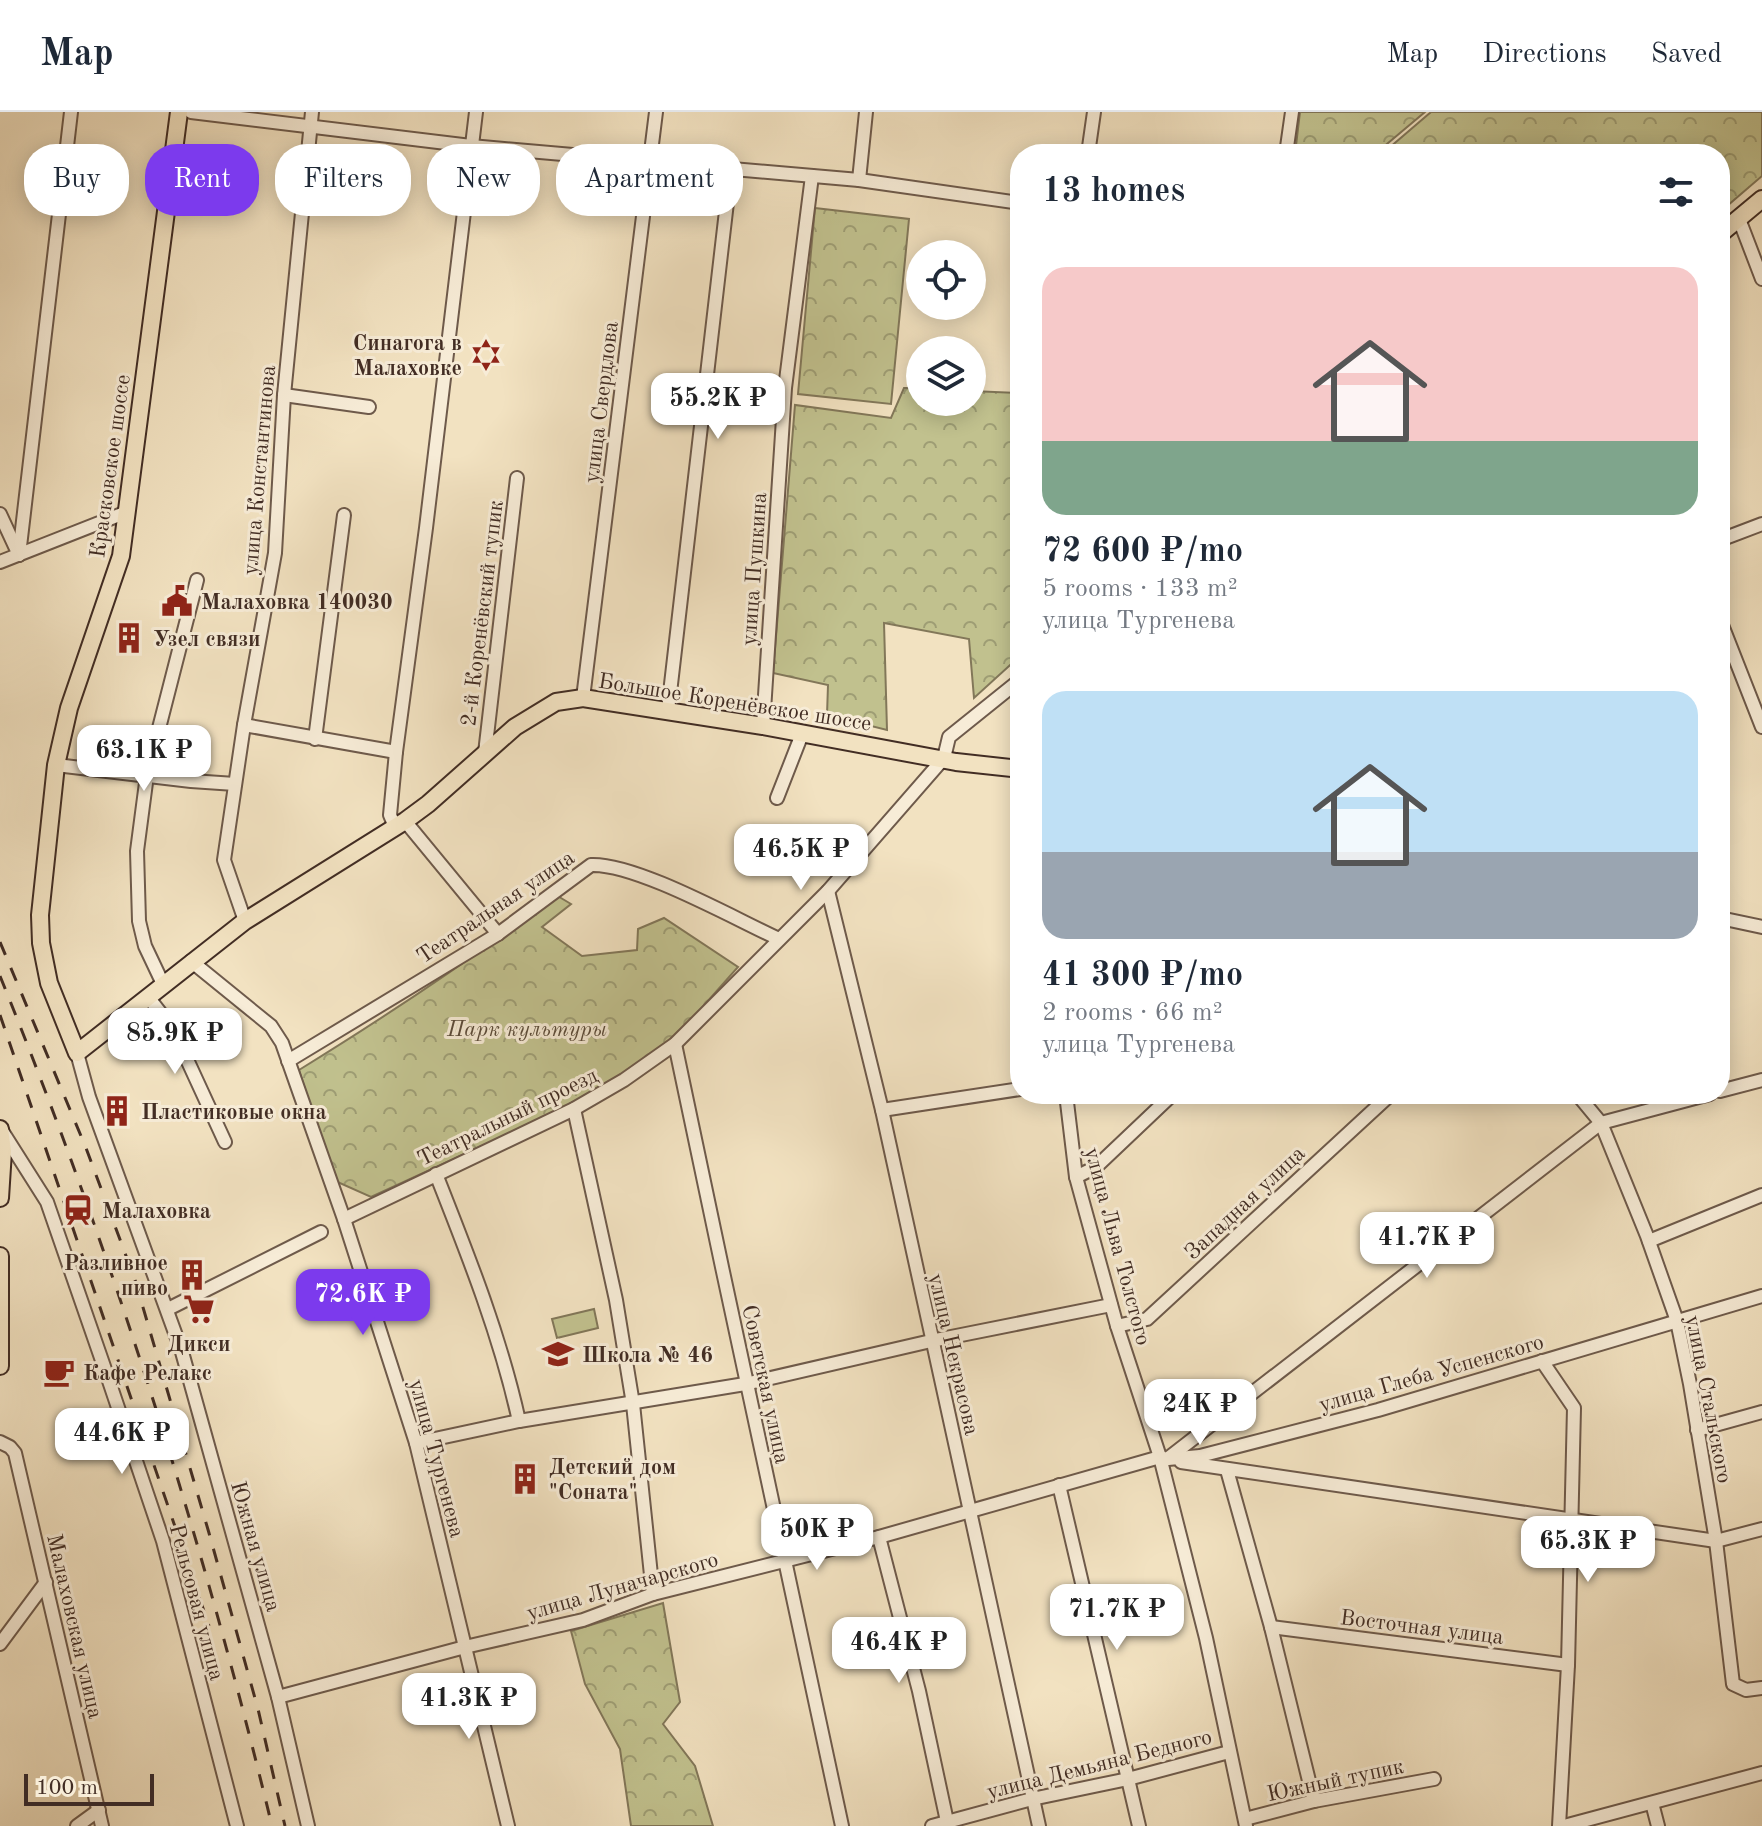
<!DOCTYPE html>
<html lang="en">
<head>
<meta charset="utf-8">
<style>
  :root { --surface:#fff; --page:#f6f6f7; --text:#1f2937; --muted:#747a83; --line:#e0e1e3; --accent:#7c3aed }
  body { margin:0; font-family:"Old Standard TT",serif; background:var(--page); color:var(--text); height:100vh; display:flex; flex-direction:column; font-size:30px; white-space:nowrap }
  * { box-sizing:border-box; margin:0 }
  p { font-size:26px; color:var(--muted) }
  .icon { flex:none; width:44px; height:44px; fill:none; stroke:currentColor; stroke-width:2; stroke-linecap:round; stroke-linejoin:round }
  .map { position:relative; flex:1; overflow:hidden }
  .side { position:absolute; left:1010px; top:32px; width:720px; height:960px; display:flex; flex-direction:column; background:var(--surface); border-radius:32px; box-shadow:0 4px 20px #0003 }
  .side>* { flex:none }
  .top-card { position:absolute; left:24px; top:32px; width:760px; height:72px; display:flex; gap:16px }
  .tools { position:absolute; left:906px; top:128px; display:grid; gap:16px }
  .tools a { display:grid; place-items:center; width:80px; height:80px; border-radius:50%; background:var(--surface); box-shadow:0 4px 20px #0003; font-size:40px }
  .scale { position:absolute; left:24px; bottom:20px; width:130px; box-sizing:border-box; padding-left:8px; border:4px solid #422d24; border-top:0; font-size:22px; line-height:28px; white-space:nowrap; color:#422d24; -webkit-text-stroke:6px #f7ecd7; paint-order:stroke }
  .price { position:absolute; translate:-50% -68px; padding:0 18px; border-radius:16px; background:#fff; color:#222; font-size:26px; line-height:52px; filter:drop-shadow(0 2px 4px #0008) }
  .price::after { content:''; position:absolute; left:50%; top:48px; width:24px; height:18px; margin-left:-12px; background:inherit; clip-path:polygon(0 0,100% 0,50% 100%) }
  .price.on { background:var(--accent); color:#fff }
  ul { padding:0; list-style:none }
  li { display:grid; align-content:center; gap:16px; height:424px; padding:0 32px }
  li span { display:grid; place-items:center; height:248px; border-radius:24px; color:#555 }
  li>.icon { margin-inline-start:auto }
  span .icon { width:144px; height:144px; fill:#fffc; stroke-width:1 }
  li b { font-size:34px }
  h2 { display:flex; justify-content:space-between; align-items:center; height:96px; padding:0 32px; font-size:34px }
  .pill { padding:0 28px; border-radius:32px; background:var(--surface); box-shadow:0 4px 20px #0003; font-size:28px; line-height:72px }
  .pill.on { background:var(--accent); color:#fff }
  header { display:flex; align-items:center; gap:48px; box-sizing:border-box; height:112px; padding:0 40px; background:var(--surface); border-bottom:2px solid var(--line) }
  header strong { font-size:38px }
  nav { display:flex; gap:44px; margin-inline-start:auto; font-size:28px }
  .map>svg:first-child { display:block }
</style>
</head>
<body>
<header>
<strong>Map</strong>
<nav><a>Map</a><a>Directions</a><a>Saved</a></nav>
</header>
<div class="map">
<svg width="1762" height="1714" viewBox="0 0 1762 1714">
  <defs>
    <pattern id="forest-crowns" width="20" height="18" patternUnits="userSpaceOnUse" patternTransform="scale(2)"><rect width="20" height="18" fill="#c1c18e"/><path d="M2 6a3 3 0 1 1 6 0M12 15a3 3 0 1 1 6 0" fill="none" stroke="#9e9d74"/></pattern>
  </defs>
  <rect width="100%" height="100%" fill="#f2e2c1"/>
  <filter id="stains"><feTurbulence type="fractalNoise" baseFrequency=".0025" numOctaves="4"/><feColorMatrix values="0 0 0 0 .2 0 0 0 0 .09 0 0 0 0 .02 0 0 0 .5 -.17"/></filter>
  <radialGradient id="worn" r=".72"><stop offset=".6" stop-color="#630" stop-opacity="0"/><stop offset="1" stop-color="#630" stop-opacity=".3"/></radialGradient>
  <path fill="#c1c18e" stroke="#827759" stroke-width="2" d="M594,1197l4,19 -41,10 -5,-19z"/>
  <g fill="url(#forest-crowns)" stroke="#827759" stroke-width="2">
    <path d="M1300,0h125l-50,42h-80z"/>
    <path d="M1431,0h331v64l-42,36v-58h-338z"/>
    <path d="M815,96l94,11 -18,185 -93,-10z"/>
    <path d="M904,276h16v14h52v-11l48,2v263l-46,42 -5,-59 -85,-16 3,107 -60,-15 1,-30 -55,-12 22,-268 96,13z"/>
    <path d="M556,783l15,9 -29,23 40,29 55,-6 1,-21 26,-11 74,49 -55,62 -47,40 -69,38 -196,90 -38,-17 -34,-110c89,-55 174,-111 257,-175z"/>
    <path d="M663,1491l17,99 -17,22 32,42 18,60h-82l-11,-77 -35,-65 -14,-53z"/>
  </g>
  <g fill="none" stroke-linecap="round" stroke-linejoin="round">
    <defs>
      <g id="minor">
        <path d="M191,0l280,34 388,34 161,23"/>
        <path d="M1088,42l6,-42"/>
        <path d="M1286,42l6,-42"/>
        <path d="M859,68l7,-68"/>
        <path d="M1739,107l23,60"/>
        <path d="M284,283l85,12"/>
        <path d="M0,402l19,41"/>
        <path d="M1720,428l42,-16"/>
        <path d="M19,443l52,-443"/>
        <path d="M0,450l127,-50"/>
        <path d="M1720,508l42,107"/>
        <path d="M583,586l73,-586"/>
        <path d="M668,598l63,-542"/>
        <path d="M244,613l152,27"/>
        <path d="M763,614l22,-338 27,-212"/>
        <path d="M315,627l29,-224"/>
        <path d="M485,641l32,-275"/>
        <path d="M56,653l135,16 44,3"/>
        <path d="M777,686l25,-64"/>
        <path d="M405,709l93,113"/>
        <path d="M395,715l-5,-12 6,-63 30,-224 50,-416"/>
        <path d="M828,779l54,219 157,716"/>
        <path d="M1720,806l42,9"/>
        <path d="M245,809l-21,-61 20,-135 31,-172 9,-158 28,-283"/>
        <path d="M191,849l80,65 11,17 62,176 72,224 92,383"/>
        <path d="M163,872l-18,-38 -6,-25 -2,-70 10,-76 50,-195"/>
        <path d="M148,885l25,32 52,113"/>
        <path d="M675,932c54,261 112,521 167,782"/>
        <path d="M77,941l12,44 93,255 96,345 30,129"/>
        <path d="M288,949l210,-127 93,-69c45,-2 144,54 188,74"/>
        <path d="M1720,979l42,-11"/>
        <path d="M1066,982l10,83 41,149 43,131 46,181 40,188"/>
        <path d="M1577,982l24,29 46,113 30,85 13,63 26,157 17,143 13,6 16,-2"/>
        <path d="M574,997l42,191 17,104 20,190"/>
        <path d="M882,998l138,-21"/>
        <path d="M2,1019l45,71 61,176 55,163 74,285"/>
        <path d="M436,1062c32,81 64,161 83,247"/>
        <path d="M1076,1065l20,-10 77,-73"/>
        <path d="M344,1107l230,-110 50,-29 51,-36 153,-153 116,-133 5,-21 71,-57"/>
        <path d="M1649,1129l113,-46"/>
        <path d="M168,1197l153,-77"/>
        <path d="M1117,1214l30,-7 244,-225"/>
        <path d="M1542,1249l32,47 -6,257 -9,161"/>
        <path d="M1697,1318l65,-18"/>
        <path d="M0,1330l10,5 5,6 87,373"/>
        <path d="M416,1331l103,-22 226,-37 186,-43 180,-36"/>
        <path d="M1168,1347l32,-3 178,-46 384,-114"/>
        <path d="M1181,1350l535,79 46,-12"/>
        <path d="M1227,1358l44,157 43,174"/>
        <path d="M1059,1373l80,341"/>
        <path d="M879,1425l40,154 29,135"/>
        <path d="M1271,1515l297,38"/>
        <path d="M0,1532l46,-62"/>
        <path d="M278,1585l187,-50 118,-27 70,-26 226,-57 281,-80 7,2 434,-336 109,-29"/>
        <path d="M1652,1691l6,23"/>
        <path d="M1245,1707l69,-18 120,-22"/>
        <path d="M77,1714l22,-16"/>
        <path d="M932,1714l100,-27 96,-20 101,-27"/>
        <path d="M1564,1714l198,-53"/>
      </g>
      <g id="major">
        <path d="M179,0l-58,444 -52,152 -13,57 -16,150 1,28 8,40 28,70 168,-132 160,-100 23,-17 87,-77 41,-25 27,-4 180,28 193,36 64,7"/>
        <path d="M1720,122l42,-35"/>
        <path d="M0,1017l3,22 -3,47"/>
        <path d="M0,1144v110"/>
      </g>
    </defs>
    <use href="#minor" stroke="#6e5a4b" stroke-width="16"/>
    <use href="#major" stroke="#422d24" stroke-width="20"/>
    <use href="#minor" stroke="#f7ecd7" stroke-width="12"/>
    <use href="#major" stroke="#f2e2c1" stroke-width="16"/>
    <g stroke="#422d24" stroke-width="3" stroke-dasharray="14 14" stroke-linecap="butt">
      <path d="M0,830l86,206 49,132 74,253 49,176 27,117"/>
      <path d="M0,864c112,276 202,560 272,850"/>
      <path d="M0,903l209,611"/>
    </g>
  </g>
  <defs>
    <symbol id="synagogue-bare" viewBox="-9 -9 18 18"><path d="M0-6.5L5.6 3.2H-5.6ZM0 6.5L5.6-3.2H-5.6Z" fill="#8f2418" stroke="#f7ecd7" stroke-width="2.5" paint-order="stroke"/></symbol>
    <symbol id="civic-bare" viewBox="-9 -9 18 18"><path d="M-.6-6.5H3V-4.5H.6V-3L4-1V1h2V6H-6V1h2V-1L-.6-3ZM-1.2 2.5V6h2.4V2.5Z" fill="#8f2418" stroke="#f7ecd7" stroke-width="2.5" paint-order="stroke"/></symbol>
    <symbol id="building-bare" viewBox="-9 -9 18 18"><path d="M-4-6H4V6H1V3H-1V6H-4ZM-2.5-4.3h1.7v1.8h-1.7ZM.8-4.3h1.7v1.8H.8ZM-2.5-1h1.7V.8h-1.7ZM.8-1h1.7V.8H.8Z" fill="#8f2418" stroke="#f7ecd7" stroke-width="2.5" paint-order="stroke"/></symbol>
    <symbol id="station-bare" viewBox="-9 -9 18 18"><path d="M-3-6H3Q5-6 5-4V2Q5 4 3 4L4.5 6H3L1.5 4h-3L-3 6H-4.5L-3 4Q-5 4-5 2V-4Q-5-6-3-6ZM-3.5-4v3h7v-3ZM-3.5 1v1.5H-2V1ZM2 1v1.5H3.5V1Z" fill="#8f2418" stroke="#f7ecd7" stroke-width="2.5" paint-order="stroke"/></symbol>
    <symbol id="supermarket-bare" viewBox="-9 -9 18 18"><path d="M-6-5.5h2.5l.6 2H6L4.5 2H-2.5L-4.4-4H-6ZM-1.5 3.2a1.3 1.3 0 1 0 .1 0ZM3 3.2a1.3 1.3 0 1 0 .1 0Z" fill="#8f2418" stroke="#f7ecd7" stroke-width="2.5" paint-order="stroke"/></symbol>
    <symbol id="school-bare" viewBox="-9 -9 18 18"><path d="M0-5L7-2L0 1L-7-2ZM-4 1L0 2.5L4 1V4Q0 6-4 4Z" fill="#8f2418" stroke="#f7ecd7" stroke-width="2.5" paint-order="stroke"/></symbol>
    <symbol id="cafe-bare" viewBox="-9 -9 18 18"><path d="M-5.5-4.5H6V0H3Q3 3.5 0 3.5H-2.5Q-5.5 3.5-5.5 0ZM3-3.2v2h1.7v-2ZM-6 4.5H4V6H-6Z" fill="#8f2418" stroke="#f7ecd7" stroke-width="2.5" paint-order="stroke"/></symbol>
  </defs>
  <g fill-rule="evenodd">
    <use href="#synagogue-bare" x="464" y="221" width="44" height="44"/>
    <use href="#civic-bare" x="155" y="467" width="44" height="44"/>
    <use href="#building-bare" x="107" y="504" width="44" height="44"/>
    <use href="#building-bare" x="95" y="977" width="44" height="44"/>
    <use href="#station-bare" x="56" y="1076" width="44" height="44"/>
    <use href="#building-bare" x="170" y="1141" width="44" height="44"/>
    <use href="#supermarket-bare" x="177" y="1175" width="44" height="44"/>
    <use href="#school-bare" x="536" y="1220" width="44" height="44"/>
    <use href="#cafe-bare" x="37" y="1238" width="44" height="44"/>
    <use href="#building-bare" x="503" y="1345" width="44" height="44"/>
  </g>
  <g text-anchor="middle" stroke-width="6" stroke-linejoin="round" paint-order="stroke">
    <g font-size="22" font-weight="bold" fill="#422d24" stroke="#f7ecd7" text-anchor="start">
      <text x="462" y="238" text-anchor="end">Синагога в<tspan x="462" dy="25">Малаховке</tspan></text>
      <text x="201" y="497">Малаховка 140030</text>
      <text x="153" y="534">Узел связи</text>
      <text x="141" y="1007">Пластиковые окна</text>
      <text x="102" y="1106">Малаховка</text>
      <text x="168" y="1158" text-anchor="end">Разливное<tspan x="168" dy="25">пиво</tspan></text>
      <text x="199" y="1239" text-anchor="middle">Дикси</text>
      <text x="582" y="1250">Школа № 46</text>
      <text x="83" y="1268">Кафе Релакс</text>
      <text x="549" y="1362">Детский дом<tspan x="549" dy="25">"Соната"</tspan></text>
    </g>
    <g font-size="22" fill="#422d24" stroke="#f7ecd7">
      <text transform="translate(600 290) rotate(-83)" y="8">улица Свердлова</text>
      <text transform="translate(109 354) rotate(-82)" y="8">Красковское шоссе</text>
      <text transform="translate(258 358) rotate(-85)" y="8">улица Константинова</text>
      <text transform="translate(753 457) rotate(-86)" y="8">улица Пушкина</text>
      <text transform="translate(481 501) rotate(-83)" y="8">2-й Коренёвский тупик</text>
      <text transform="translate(735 589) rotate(9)" y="8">Большое Коренёвское шоссе</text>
      <text transform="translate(495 794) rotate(-34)" y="8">Театральная улица</text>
      <text transform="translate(507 1004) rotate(-26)" y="8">Театральный проезд</text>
      <text transform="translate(1244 1090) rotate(-43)" y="8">Западная улица</text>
      <text transform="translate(1119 1134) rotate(75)" y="8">улица Льва Толстого</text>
      <text transform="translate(955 1242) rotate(77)" y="8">улица Некрасова</text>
      <text transform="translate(1431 1260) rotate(-16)" y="8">улица Глеба Успенского</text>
      <text transform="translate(767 1272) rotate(78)" y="8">Советская улица</text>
      <text transform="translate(1710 1287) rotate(79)" y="8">улица Стальского</text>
      <text transform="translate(438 1346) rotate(75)" y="8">улица Тургенева</text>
      <text transform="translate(257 1434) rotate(74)" y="8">Южная улица</text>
      <text transform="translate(622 1473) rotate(-16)" y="8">улица Луначарского</text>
      <text transform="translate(198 1490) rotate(75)" y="8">Рельсовая улица</text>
      <text transform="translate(76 1514) rotate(77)" y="8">Малаховская улица</text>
      <text transform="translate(1422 1514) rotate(7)" y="8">Восточная улица</text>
      <text transform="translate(1099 1651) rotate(-14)" y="8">улица Демьяна Бедного</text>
      <text transform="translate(1335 1667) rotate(-12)" y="8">Южный тупик</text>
    </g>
    <g font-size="22" font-style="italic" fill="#5b4b39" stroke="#f7ecd7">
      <text x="527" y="924">Парк культуры</text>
    </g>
  </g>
  <rect width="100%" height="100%" filter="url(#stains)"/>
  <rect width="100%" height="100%" fill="url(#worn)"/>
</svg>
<div class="tools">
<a><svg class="icon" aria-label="locate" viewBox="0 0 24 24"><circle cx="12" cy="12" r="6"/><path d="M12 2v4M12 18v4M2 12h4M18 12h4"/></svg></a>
<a><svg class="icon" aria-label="layers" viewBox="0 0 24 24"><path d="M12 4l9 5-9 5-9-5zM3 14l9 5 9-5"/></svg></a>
</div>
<div class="scale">100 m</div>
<b class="price" style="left:718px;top:329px">55.2K ₽</b>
<b class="price" style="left:144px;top:681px">63.1K ₽</b>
<b class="price" style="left:801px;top:780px">46.5K ₽</b>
<b class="price" style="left:175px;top:964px">85.9K ₽</b>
<b class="price" style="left:1427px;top:1168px">41.7K ₽</b>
<b class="price on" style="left:363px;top:1225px">72.6K ₽</b>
<b class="price" style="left:1200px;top:1335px">24K ₽</b>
<b class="price" style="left:122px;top:1364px">44.6K ₽</b>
<b class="price" style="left:817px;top:1460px">50K ₽</b>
<b class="price" style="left:1588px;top:1472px">65.3K ₽</b>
<b class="price" style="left:1117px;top:1540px">71.7K ₽</b>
<b class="price" style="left:899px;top:1573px">46.4K ₽</b>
<b class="price" style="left:469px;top:1629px">41.3K ₽</b>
<div class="top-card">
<a class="pill">Buy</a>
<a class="pill on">Rent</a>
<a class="pill">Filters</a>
<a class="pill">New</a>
<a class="pill">Apartment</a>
</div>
<section class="side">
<h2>13 homes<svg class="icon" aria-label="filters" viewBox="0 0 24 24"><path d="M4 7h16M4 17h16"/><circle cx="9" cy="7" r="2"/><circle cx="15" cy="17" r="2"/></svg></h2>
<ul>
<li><span style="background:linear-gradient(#f6c9c9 70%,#7fa58c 0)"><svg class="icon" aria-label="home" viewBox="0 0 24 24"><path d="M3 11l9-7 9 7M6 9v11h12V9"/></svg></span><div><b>72 600 ₽/mo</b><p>5 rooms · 133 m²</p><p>улица Тургенева</p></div></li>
<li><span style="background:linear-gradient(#bfe0f5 65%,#9aa5b1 0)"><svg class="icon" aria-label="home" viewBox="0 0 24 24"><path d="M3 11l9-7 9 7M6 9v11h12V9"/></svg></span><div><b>41 300 ₽/mo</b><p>2 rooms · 66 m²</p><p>улица Тургенева</p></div></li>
</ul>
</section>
</div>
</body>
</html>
